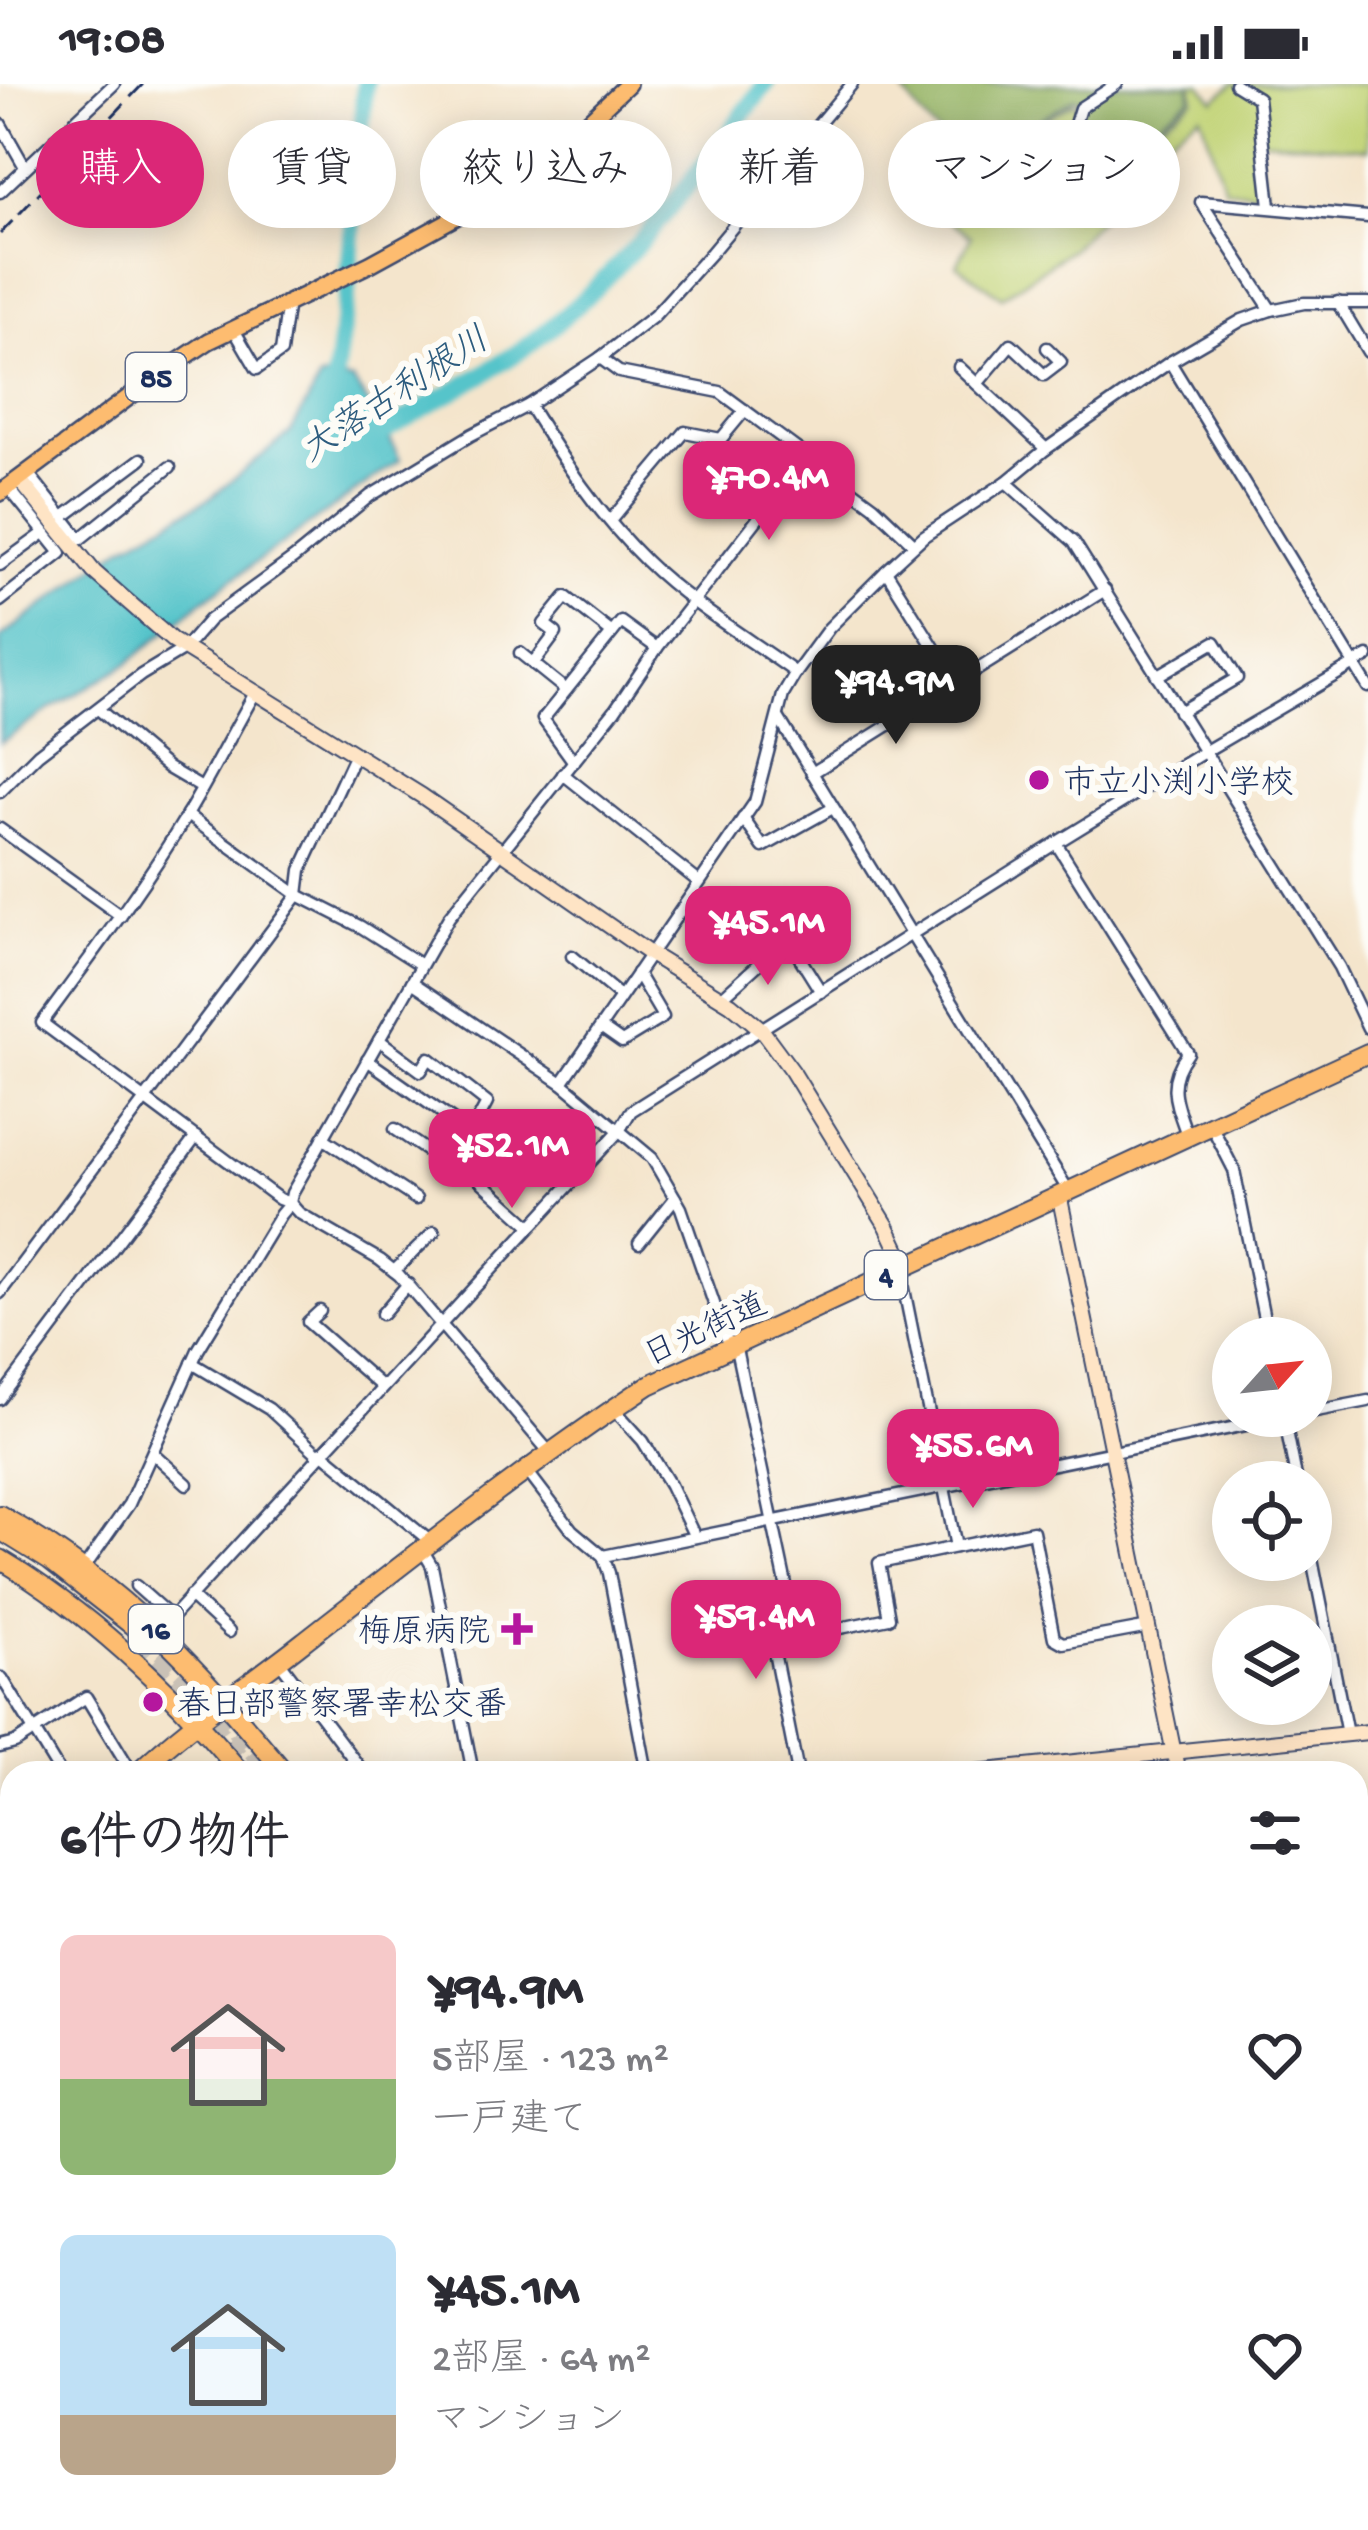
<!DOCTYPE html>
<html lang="ja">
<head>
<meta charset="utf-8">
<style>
  :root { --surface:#fff; --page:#f7f7f7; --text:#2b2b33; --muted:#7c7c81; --accent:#db2777 }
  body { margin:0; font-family:"Gochi Hand","Klee One",sans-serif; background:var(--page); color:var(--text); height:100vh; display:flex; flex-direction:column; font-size:45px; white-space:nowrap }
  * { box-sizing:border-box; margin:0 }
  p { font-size:39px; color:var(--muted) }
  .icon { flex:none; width:66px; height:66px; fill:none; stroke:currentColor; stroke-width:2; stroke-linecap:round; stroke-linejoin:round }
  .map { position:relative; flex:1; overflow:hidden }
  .details { position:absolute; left:0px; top:1677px; width:1368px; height:771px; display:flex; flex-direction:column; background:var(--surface); border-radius:36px 36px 0 0; box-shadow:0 6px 30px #0003 }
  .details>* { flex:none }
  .top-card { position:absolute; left:36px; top:36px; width:1296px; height:108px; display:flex; gap:24px }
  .needle { width:78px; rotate:63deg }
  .fabs { position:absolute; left:1212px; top:1233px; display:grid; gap:24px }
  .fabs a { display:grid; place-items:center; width:120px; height:120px; border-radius:50%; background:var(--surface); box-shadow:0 6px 30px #0003; font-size:60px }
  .price { position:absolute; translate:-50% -102px; padding:0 27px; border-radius:24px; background:var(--accent); color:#fff; font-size:39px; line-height:78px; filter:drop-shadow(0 3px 6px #0008) }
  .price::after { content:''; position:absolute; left:50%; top:72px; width:36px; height:27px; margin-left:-18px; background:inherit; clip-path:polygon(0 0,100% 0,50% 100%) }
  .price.active { background:#222; color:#fff }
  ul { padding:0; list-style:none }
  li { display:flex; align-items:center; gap:36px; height:300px; padding:0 60px }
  li span { display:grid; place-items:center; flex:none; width:336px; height:240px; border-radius:18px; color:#555 }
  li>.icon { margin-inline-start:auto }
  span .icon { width:144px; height:144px; fill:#fffc; stroke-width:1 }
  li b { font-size:51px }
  h2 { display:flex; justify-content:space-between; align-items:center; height:144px; padding:0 60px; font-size:51px }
  .pill { padding:0 42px; border-radius:54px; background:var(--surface); box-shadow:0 6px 30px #0003; font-size:42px; line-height:108px }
  .pill.active { background:var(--accent); color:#fff }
  .status { display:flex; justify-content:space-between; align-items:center; height:84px; padding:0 60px; background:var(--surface); direction:ltr }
  .status svg { height:33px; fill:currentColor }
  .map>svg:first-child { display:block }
</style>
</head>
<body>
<div class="status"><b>19:08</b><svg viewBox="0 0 49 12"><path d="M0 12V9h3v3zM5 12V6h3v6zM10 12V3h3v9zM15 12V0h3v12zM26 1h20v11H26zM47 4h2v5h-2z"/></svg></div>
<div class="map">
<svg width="1368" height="2446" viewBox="0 0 1368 2446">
  <rect width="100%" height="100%" fill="#fdfcf7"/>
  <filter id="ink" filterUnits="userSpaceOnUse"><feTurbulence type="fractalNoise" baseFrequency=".00833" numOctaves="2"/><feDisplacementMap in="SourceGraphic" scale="24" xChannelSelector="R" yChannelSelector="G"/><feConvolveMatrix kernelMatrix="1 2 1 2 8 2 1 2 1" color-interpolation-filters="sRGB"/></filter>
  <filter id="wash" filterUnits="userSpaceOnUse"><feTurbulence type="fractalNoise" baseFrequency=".004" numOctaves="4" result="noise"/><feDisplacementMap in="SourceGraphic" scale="48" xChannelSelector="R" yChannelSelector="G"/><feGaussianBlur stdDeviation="2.7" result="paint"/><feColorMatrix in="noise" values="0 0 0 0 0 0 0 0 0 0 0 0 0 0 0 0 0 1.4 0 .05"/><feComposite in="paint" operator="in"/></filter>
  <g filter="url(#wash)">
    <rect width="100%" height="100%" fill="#f4e5cc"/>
    <path fill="#c1d376" stroke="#6e816a" stroke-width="3" d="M1192,0h9l13,16 19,-16h135v65l-114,-10 11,55 -41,-6 -23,-74 -89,64 -6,34 -35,37 -69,48 -45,-32 14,-29 -55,-40 59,-46 17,-1 81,-46 6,2 -25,64 15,12 55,-29 70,-53z"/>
    <path fill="#98b567" stroke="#5a7262" stroke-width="3" d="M899,0h291l1,14 -68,50 -55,29 -9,-7 25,-67 -9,-5c-29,16 -85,59 -119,47 -22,-8 -45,-42 -57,-61z"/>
    <path fill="#56c4ca" stroke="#387a94" stroke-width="3" d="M335,294l18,3 33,49 14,30 -198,141 -75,63 -78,46 -49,33v-105l122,-91 90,-50 79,-65 29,-53z"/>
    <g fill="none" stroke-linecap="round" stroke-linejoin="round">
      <g stroke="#56c4ca" stroke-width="18">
        <path d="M332,313l15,-102 18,-211"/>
        <path d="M365,360c53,-36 114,-63 166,-101 95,-71 164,-165 235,-259"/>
        <path d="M1356,2328l12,-2"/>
        <path d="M741,2446l34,-10"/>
      </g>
    </g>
  </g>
  <g filter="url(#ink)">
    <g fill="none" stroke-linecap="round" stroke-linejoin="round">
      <g stroke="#c9c1b6" stroke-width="18" stroke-dasharray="18 9" stroke-linecap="butt">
        <path d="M142,1549l73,73 55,67"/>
        <path d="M134,1559l75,76 44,54"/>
      </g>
      <defs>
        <g id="street">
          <path d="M1235,0l23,14 12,108"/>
          <path d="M0,39l25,44"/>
          <path d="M0,108l114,-108"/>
          <path d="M1048,127l32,-103 37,-24"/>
          <path d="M1338,218l30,50"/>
          <path d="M1271,226l-70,-108 167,15"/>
          <path d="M233,244l24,41 24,-17 7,-51"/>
          <path d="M600,274l19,14 101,20 154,114 40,38"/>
          <path d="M1170,278l198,325"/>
          <path d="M959,283l87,82"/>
          <path d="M977,300l34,-40 33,31 17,-13 -14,-14"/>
          <path d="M529,321c35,57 69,109 117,156 44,43 100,76 150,112"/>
          <path d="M28,389l52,66 90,-72"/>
          <path d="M1006,398l68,60 265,425 29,61"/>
          <path d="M62,434l79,-59"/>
          <path d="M610,437l75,-89 36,7 24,-29"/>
          <path d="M0,481l44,-32"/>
          <path d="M886,487l69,110"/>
          <path d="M0,517l61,-48 -53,-66"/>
          <path d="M520,569l46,37"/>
          <path d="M533,580l23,-31 -12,-9 22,-27 46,36"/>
          <path d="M1157,592l58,-34 22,36 -58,34"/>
          <path d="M255,609c-23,40 -44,82 -68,122 -44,73 -95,140 -145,208l237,176 11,4 9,10 81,47 19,15 151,178"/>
          <path d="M98,625l70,59 34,20"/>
          <path d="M778,633l290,473"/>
          <path d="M574,678l-31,-43 78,-97 36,26"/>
          <path d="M812,689l293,-183"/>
          <path d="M563,690l136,108"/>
          <path d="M0,708l38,-38 103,-79 43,-26 25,-29 85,-62 76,-62 101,-61 58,-30 71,-47 54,-42 57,-63 141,-169"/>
          <path d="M187,731l111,80 63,32 60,38"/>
          <path d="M743,734l20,29 70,-39"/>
          <path d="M0,745l121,87"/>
          <path d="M1056,759l132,210c-23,31 -12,50 -1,82"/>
          <path d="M572,872l48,40"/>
          <path d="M412,898l150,101 90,75 29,50 48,139"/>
          <path d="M721,914l41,-37 29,-17 30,48"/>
          <path d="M602,944l20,14 41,-25 -26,-44"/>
          <path d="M367,976l104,73 16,-30 -58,-45 -8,13 -42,-31"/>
          <path d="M562,999l193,-281 28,-107 13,-22 33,-45 57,-57 38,-35 82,-54 40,-33 54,-38 70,-49 72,-42 29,-10 33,-7h64"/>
          <path d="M1211,1041l23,45 34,168"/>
          <path d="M395,1045l57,39 12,-2 66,59"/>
          <path d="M323,1054l93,61"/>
          <path d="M639,1159l36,-45"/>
          <path d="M903,1184v16l53,263"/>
          <path d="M394,1187l40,-39"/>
          <path d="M0,1209l298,-398 3,-25 54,-116"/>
          <path d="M320,1227l-12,11 74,65"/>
          <path d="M382,1230l26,-30"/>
          <path d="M735,1260l62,292"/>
          <path d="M192,1279l77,46 50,46"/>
          <path d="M0,1315l196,-262"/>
          <path d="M614,1325l29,32 27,44 25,52"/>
          <path d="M1311,1328l57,-11"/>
          <path d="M1284,1332l13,66"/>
          <path d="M322,1368l109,90"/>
          <path d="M153,1369l34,31"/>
          <path d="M527,1387l45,59 31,26 6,17 38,200"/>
          <path d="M422,1465l10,17 41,207"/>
          <path d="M1311,1469l36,181"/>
          <path d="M603,1472l687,-140"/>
          <path d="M84,1484l45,-64 69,-154 82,-135 10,-12 2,-10 157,-276 166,-207 42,-62 149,-191"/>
          <path d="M136,1502l35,31"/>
          <path d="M190,1512l39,36"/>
          <path d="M159,1547l460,-500 12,-20 425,-268 148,-91 164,-96"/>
          <path d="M279,1577l85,112"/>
          <path d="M2,1594l58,95"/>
          <path d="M0,1663l15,-4 71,-46 42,69 8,7"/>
          <path d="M798,1689l-26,-131 117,-24 -10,-55 154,-32 21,107 9,5 86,-16"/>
          <path d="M1356,2000l12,-2"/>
          <path d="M1356,2105l12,57"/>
          <path d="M0,2166l12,-2"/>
          <path d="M1356,2312l12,-2"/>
          <path d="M1356,2343l12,-2"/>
          <path d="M267,2436l2,10"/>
          <path d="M445,2436l2,10"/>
          <path d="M621,2436l2,10"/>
          <path d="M1059,2436l4,10"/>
        </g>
        <g id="secondary">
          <path d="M19,395l75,93 79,69 249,155 228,158 81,50 30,25 31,42 95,155 14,30 2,12"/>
          <path d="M1059,1110l119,579"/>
          <path d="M966,1689l402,-41"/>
          <path d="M0,1772l12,-8"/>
          <path d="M0,1794l12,-2"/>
          <path d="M1322,2436l4,10"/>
        </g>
        <g id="primary">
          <path d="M0,409l164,-122 45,-30 161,-77 113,-62 80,-57 65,-61"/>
          <path d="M0,2445l143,-9"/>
        </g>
        <g id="highway">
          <path d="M0,1431c122,70 197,151 285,258"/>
          <path d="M0,1446l50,31 92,72"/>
          <path d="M0,1475c93,56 171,130 241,214"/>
          <path d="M137,1689c51,-49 110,-87 166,-131 113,-88 226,-178 346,-257l719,-332"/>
          <path d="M0,1993l12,-45"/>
          <path d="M859,2436l7,10"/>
          <path d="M884,2436l7,10"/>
        </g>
      </defs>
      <use href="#street" stroke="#3c4a6e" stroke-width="15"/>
      <use href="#secondary" stroke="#3c4a6e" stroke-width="18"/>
      <use href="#primary" stroke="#3c4a6e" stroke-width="20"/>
      <use href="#highway" stroke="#3c4a6e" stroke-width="22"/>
      <use href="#street" stroke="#fff" stroke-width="10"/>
      <use href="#secondary" stroke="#fee4c5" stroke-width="14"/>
      <use href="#primary" stroke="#fdbc6f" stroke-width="15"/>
      <use href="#highway" stroke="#fdbc6f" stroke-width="18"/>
      <path stroke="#1b2f5e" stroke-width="3" stroke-dasharray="18 9" stroke-linecap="butt" d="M0,150l143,-150"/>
    </g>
  </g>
  <g fill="#b5179e" stroke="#fdfcf7" stroke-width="4.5">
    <circle cx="1039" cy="696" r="12"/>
    <path d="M511 1527h12v12h12v12h-12v12h-12v-12h-12v-12h12z"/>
    <circle cx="153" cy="1618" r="12"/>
  </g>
  <g text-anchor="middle" stroke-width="12" stroke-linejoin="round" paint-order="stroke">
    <g fill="#fdfcf7" stroke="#5f6c8c" stroke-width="3">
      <rect x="126" y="269" width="60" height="48" rx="9"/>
      <rect x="865" y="1167" width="42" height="48" rx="9"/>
      <rect x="129" y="1521" width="54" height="48" rx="9"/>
    </g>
    <g font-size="30" font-weight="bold" fill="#1b2f5e">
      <text x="156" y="303">85</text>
      <text x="886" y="1201">4</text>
      <text x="156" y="1555">16</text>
    </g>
    <g font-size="33" fill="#1b2f5e" stroke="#fdfcf7" text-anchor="start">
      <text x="1063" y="708">市立小渕小学校</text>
      <text x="490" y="1557" text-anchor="end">梅原病院</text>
      <text x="177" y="1630">春日部警察署幸松交番</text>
    </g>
    <g font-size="33" fill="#1b2f5e" stroke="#fdfcf7">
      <text transform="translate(704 1243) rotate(-25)" y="12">日光街道</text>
    </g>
    <g font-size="36" font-style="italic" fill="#2d5c7e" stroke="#fdfcf7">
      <text transform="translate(393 308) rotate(-33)" y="13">大落古利根川</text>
    </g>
  </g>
</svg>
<div class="fabs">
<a><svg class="needle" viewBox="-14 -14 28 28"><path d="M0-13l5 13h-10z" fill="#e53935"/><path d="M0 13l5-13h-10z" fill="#7c7c81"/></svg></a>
<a><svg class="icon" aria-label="locate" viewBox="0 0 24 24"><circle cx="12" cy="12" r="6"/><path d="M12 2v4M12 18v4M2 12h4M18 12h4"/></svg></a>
<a><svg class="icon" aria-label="layers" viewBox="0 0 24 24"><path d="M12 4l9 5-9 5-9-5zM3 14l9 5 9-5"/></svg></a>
</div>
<b class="price" style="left:769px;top:459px">¥70.4M</b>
<b class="price active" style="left:896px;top:663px">¥94.9M</b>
<b class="price" style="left:768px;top:904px">¥45.1M</b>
<b class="price" style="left:512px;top:1127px">¥52.1M</b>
<b class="price" style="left:973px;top:1427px">¥55.6M</b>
<b class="price" style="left:756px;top:1598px">¥59.4M</b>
<div class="top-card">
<a class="pill active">購入</a>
<a class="pill">賃貸</a>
<a class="pill">絞り込み</a>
<a class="pill">新着</a>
<a class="pill">マンション</a>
</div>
<section class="details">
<h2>6件の物件<svg class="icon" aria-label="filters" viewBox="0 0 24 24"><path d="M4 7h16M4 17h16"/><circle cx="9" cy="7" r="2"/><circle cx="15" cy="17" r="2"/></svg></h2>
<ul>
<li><span style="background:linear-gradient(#f6c9c9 60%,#8fb573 0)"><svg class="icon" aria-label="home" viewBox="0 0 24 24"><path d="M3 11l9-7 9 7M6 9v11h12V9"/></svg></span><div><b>¥94.9M</b><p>5部屋 · 123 m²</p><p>一戸建て</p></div><svg class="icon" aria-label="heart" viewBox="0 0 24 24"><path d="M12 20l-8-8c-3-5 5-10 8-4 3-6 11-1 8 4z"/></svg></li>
<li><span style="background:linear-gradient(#bfe0f5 75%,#b9a48a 0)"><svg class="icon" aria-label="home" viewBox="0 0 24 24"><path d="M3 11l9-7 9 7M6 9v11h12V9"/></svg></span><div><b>¥45.1M</b><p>2部屋 · 64 m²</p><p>マンション</p></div><svg class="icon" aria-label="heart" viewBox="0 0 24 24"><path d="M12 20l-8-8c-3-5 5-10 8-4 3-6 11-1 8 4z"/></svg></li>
</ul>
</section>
</div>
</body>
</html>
